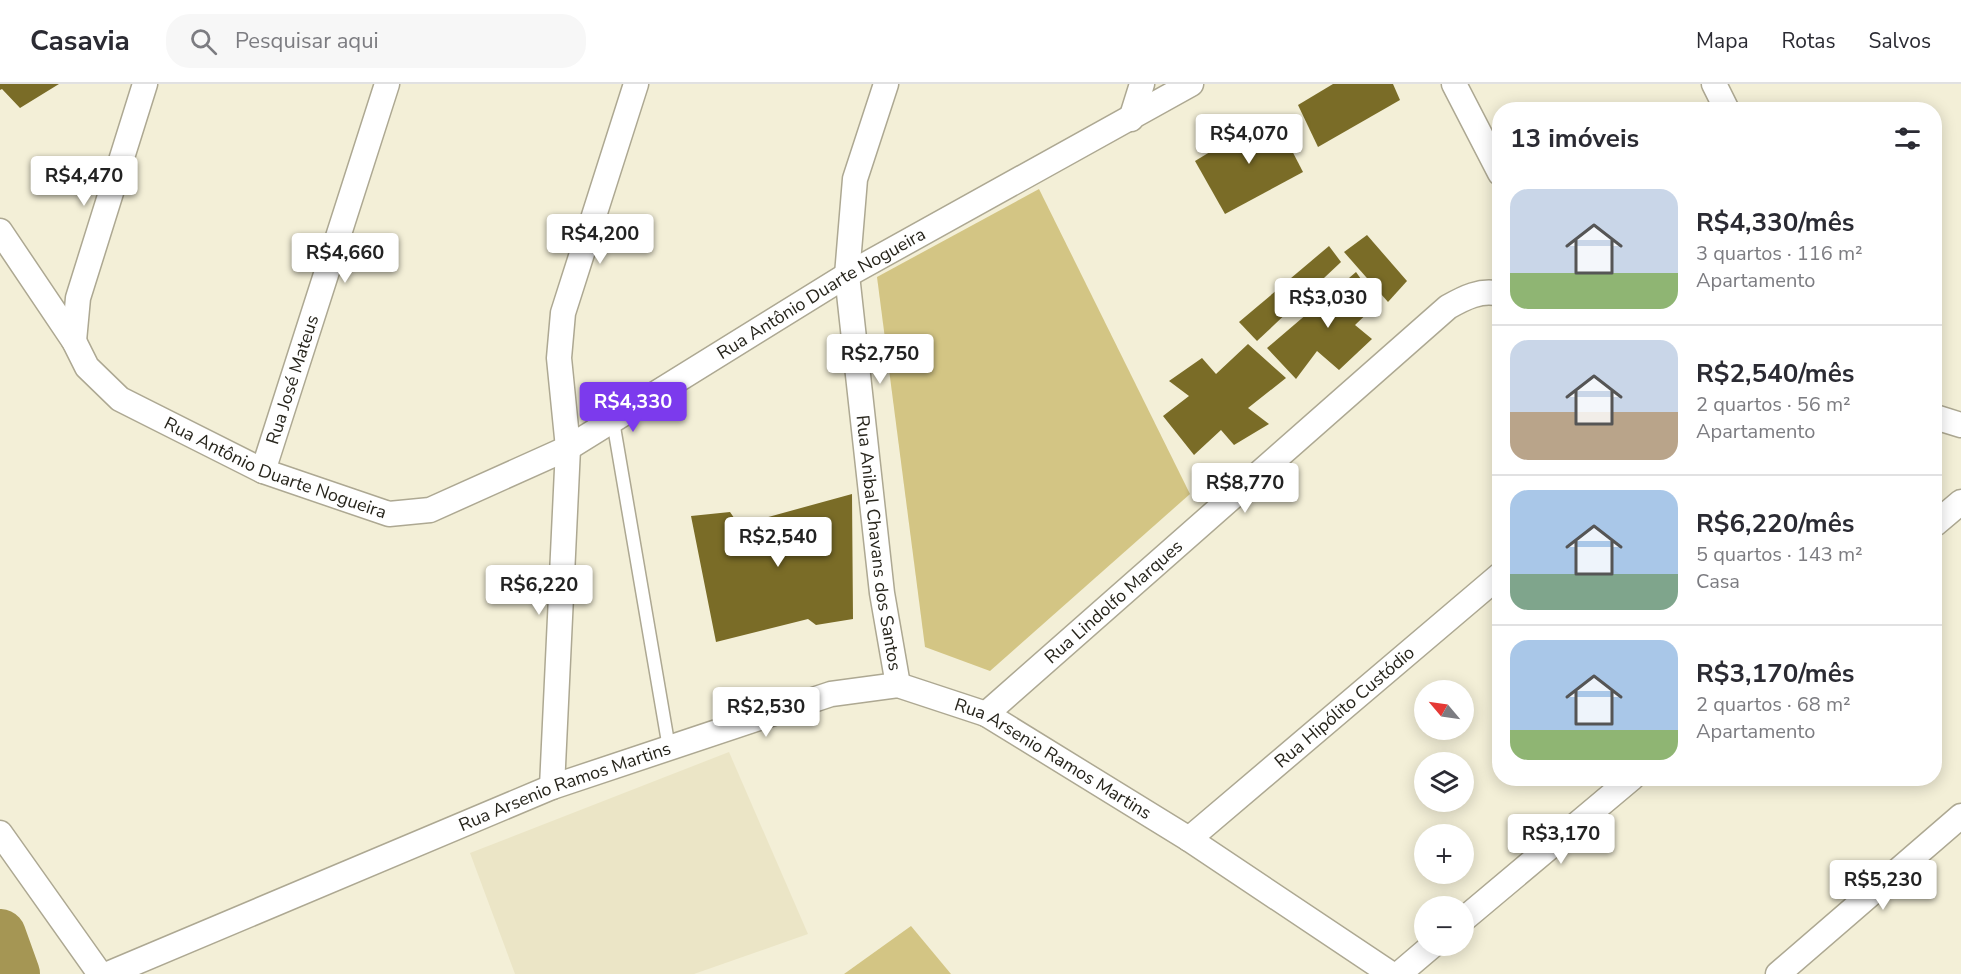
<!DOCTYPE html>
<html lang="pt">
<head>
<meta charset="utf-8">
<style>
  :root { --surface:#fff; --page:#f7f7f7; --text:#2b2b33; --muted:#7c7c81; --line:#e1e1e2; --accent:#7c3aed }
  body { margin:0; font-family:"Nunito Sans",sans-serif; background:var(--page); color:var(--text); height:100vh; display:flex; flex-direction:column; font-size:22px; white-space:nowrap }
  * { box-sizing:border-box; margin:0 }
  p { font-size:20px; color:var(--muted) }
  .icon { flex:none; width:33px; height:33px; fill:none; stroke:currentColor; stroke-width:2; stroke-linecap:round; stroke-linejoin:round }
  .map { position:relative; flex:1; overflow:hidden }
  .sheet { position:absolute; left:1492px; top:18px; width:450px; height:684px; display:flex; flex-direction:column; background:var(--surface); border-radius:24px; box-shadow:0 3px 15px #0003 }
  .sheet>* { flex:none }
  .needle { width:39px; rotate:299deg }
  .controls { position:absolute; left:1414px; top:596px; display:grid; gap:12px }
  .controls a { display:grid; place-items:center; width:60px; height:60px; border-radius:50%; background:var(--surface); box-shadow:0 3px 15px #0003; font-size:30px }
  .price { position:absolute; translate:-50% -51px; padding:0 14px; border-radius:6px; background:#fff; color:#222; font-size:20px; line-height:39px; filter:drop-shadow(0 2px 3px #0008) }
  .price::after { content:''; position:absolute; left:50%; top:36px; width:18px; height:14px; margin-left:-9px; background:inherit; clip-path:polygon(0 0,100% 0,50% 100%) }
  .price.active { background:var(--accent); color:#fff }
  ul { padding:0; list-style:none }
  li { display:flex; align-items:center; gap:18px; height:150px; padding:0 18px }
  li+li { border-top:2px solid var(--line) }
  li span { display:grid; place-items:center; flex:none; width:168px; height:120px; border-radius:18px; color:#555 }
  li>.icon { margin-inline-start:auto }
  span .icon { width:72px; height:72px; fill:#fffc; stroke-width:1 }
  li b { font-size:26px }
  h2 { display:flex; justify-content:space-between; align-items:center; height:72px; padding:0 18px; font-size:26px }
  header { display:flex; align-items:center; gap:36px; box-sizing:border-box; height:84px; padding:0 30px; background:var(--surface); border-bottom:2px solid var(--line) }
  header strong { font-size:28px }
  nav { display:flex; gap:33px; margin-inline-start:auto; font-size:21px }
  .search { width:420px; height:54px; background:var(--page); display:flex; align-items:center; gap:15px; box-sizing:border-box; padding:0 21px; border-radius:24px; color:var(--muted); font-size:22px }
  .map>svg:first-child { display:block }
</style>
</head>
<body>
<header>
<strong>Casavia</strong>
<div class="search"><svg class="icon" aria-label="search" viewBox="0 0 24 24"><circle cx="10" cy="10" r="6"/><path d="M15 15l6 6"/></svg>Pesquisar aqui</div>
<nav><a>Mapa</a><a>Rotas</a><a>Salvos</a></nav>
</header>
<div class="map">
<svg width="1961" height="890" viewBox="0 0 1961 890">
  <rect width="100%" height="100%" fill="#f3efd7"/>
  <path fill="#ebe5c6" d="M729,668l79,182 -114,40h-179l-45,-121z"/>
  <g fill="#d3c584">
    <path d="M1039,105l151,305 -200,177 -65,-24 -48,-370z"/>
    <path d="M911,842l40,48h-107z"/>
  </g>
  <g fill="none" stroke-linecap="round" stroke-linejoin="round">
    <path stroke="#a59654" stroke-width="52" d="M0,851l14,39"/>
  </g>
  <g fill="#7a6c27">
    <path d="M0,0h59l-39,24 -18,-19 -2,1z"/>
    <path d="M1333,0h60l7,16 -82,47 -20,-42z"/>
    <path d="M1273,30l30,58 -78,42 -30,-53z"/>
    <path d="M1367,151l40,46 -19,21 -44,-50z"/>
    <path d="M1329,162l12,16 -84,79 -18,-19z"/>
    <path d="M1356,188l22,31 -23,22 17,14 -33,31 -22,-19 -21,28 -29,-31z"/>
    <path d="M1248,260l38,34 -38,30 21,16 -35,21 -13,-15 -27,25 -31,-39 26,-20 -20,-15 33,-23 14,16z"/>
    <path d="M852,410l1,125 -37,6 -8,-6 -92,23 -25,-126 39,-4 9,13z"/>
  </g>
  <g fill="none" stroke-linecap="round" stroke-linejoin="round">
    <defs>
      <path id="lane" d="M613,337l56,327"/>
      <g id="street">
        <path id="s1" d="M886,0l-31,95 -8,96 35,318 16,92"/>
        <path d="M1454,0l46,89"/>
        <path d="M1714,0l13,26"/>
        <path d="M1131,35l11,-35"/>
        <path id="s2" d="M0,147l74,110 13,26 33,32 143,72 126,43 41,-4 138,-62 279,-173 344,-191"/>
        <path d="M74,257l4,-43 67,-214"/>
        <path d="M1935,333l26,8"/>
        <path id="s3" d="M263,387l124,-387"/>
        <path d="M1935,440l26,-22"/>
        <path id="s4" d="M986,630l462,-407c16,-9 33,-18 52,-13"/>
        <path d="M552,703l16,-339 -9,-90 4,-45 73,-229"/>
        <path d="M0,749l100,141"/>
        <path id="s5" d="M1189,755l311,-264"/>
        <path d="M1464,835l168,-141"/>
        <path id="s6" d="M108,890l444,-187 279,-93 67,-9 88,29 203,125 202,135"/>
        <path d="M1399,890l34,-29"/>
        <path d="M1778,890l183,-158"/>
      </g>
    </defs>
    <use href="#lane" stroke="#ada892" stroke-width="15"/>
    <use href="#street" stroke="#ada892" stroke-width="27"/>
    <use href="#lane" stroke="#fff" stroke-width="12"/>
    <use href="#street" stroke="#fff" stroke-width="24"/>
  </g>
  <g text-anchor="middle" stroke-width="6" stroke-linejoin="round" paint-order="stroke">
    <g font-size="18" fill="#27251c" stroke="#fff">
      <text dy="6" stroke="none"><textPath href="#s2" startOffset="990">Rua Antônio Duarte Nogueira</textPath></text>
      <text dy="6" stroke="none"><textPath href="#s3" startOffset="96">Rua José Mateus</textPath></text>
      <text dy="6" stroke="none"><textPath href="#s2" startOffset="378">Rua Antônio Duarte Nogueira</textPath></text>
      <text dy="6" stroke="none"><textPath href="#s1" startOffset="466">Rua Anibal Chavans dos Santos</textPath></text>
      <text dy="6" stroke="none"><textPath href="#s4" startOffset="170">Rua Lindolfo Marques</textPath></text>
      <text dy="6" stroke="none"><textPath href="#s5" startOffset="204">Rua Hipólito Custódio</textPath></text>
      <text dy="6" stroke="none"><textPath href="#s6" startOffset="1016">Rua Arsenio Ramos Martins</textPath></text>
      <text dy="6" stroke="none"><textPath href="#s6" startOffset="494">Rua Arsenio Ramos Martins</textPath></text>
    </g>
  </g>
</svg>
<div class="controls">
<a><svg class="needle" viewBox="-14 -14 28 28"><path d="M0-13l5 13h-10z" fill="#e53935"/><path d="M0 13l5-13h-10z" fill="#7c7c81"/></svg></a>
<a><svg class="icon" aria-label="layers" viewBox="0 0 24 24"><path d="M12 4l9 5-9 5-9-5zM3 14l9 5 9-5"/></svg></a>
<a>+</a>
<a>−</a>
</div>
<b class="price" style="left:1249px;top:81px">R$4,070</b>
<b class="price" style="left:84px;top:123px">R$4,470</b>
<b class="price" style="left:600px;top:181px">R$4,200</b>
<b class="price" style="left:345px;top:200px">R$4,660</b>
<b class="price" style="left:1328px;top:245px">R$3,030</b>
<b class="price" style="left:880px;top:301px">R$2,750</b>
<b class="price active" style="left:633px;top:349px">R$4,330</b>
<b class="price" style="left:1245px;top:430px">R$8,770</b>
<b class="price" style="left:778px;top:484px">R$2,540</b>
<b class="price" style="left:539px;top:532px">R$6,220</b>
<b class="price" style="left:766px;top:654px">R$2,530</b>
<b class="price" style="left:1561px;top:781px">R$3,170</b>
<b class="price" style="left:1883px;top:827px">R$5,230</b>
<section class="sheet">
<h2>13 imóveis<svg class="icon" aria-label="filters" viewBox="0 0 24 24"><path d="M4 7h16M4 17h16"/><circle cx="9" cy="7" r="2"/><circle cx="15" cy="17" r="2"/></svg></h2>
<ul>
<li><span style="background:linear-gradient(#c9d6e8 70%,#8fb573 0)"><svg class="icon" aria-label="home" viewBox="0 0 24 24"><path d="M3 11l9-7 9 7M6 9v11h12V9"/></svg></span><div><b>R$4,330/mês</b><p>3 quartos · 116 m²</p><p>Apartamento</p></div></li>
<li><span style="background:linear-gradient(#c9d6e8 60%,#b9a48a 0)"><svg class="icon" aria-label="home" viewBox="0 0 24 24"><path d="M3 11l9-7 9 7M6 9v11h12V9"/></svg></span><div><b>R$2,540/mês</b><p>2 quartos · 56 m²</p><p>Apartamento</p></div></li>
<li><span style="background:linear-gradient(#a9c7e8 70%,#7fa58c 0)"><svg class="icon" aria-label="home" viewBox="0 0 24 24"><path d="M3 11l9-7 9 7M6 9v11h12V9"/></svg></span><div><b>R$6,220/mês</b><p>5 quartos · 143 m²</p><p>Casa</p></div></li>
<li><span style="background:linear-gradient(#a9c7e8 75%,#8fb573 0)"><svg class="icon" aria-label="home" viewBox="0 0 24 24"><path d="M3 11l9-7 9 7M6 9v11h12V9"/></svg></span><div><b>R$3,170/mês</b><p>2 quartos · 68 m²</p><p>Apartamento</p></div></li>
</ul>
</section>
</div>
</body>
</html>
